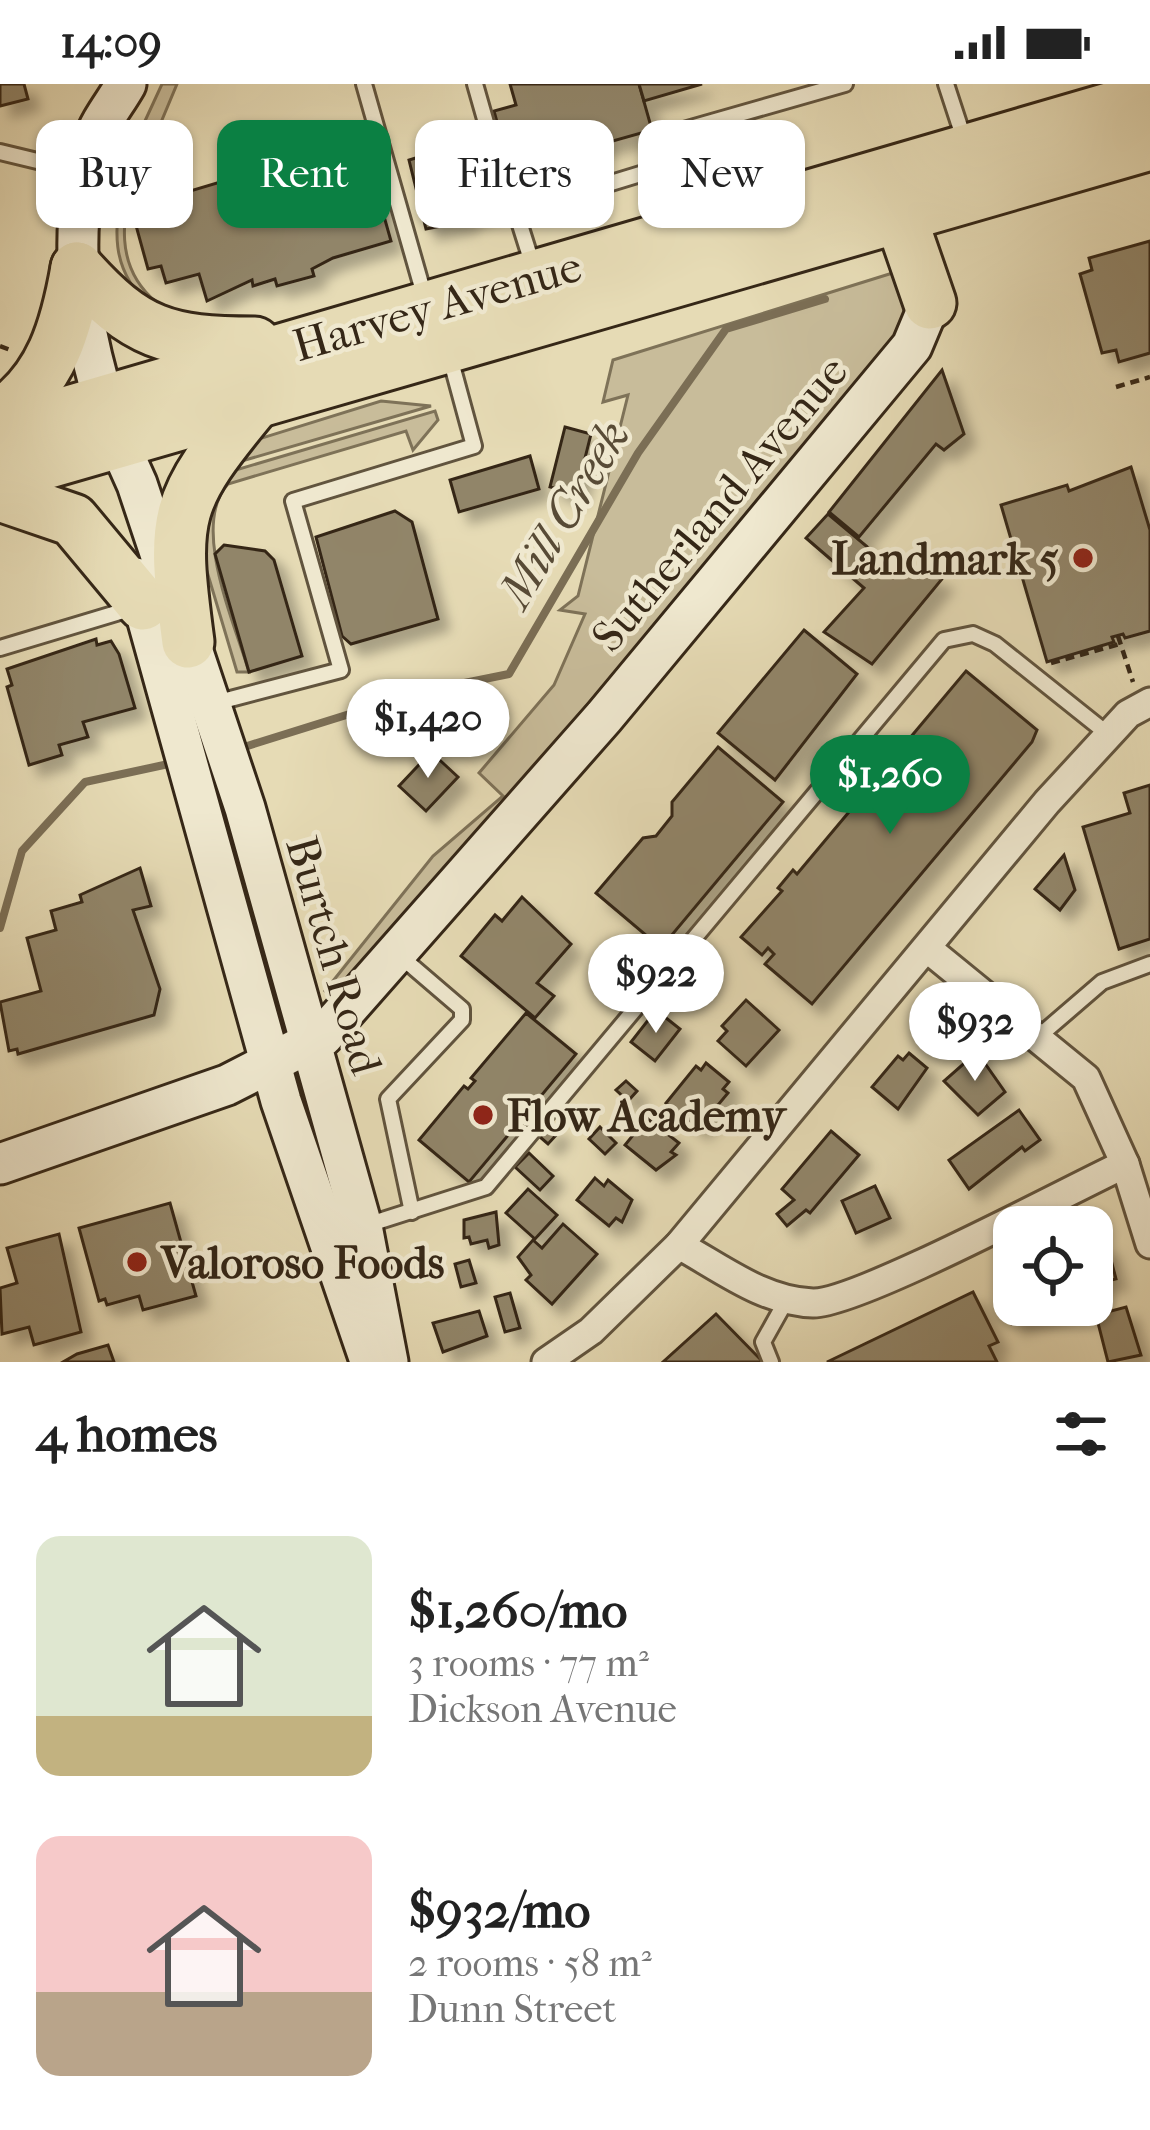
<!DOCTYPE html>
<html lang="en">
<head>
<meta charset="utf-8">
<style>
  :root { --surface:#fff; --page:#f6f6f6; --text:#222; --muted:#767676; --accent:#0b8043 }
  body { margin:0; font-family:"IM FELL French Canon",serif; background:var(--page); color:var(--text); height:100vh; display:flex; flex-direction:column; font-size:45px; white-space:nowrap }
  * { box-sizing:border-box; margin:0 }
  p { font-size:39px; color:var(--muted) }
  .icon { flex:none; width:66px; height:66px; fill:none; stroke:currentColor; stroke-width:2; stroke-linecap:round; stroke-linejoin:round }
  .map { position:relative; height:1278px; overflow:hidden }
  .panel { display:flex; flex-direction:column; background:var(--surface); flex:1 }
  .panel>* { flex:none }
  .banner { position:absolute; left:36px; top:36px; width:1080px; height:108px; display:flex; gap:24px }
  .tools { position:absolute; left:993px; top:1122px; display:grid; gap:24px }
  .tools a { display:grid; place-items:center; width:120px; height:120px; border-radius:24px; background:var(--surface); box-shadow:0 3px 9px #0004; font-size:60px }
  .price { position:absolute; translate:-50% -102px; padding:0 27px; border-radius:42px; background:#fff; color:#222; font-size:39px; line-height:78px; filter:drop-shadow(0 3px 6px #0008) }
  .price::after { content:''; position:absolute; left:50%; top:72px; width:36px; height:27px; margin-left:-18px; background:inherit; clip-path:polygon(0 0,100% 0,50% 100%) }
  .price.current { background:var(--accent); color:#fff }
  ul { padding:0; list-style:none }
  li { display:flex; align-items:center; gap:36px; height:300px; padding:0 36px }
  li span { display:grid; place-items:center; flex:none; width:336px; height:240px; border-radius:24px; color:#555 }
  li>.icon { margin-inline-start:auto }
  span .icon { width:144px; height:144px; fill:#fffc; stroke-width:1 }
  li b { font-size:51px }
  h2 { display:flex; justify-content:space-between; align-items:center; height:144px; padding:0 36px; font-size:51px }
  .tag { padding:0 42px; border-radius:24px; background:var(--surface); box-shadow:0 3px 9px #0004; font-size:42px; line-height:108px }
  .tag.current { background:var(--accent); color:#fff }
  .status { display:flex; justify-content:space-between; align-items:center; height:84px; padding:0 60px; background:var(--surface); direction:ltr }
  .status svg { height:33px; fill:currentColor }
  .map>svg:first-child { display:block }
</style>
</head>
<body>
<div class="status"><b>14:09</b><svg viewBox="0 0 49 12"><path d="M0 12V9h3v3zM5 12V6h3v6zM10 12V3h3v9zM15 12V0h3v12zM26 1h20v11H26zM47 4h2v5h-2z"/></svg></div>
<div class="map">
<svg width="1150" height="1278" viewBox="0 0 1150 1278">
  <defs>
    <filter id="shadow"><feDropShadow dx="11" dy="11" stdDeviation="6" flood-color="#0004"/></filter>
  </defs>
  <rect width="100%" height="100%" fill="#e6dbb5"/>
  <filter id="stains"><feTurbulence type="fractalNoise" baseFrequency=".00167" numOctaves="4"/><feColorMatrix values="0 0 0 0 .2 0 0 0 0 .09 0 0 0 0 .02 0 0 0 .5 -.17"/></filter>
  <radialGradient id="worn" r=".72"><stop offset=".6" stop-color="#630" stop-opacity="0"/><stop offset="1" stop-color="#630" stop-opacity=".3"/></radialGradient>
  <g fill="#c8bc9a" stroke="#7e7258" stroke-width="3">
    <path d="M162,0h15l-28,67 -17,-2z"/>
    <path d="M126,76l9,2c-11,52 -24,102 21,140l-5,5c-48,-43 -34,-88 -25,-147z"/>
    <path d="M899,187l9,57 -573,673 -10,-10 108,-135 70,-60 -24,-23 75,-88 31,-71 -25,-4 18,-14 50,-201 -25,7 10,-42z"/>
    <path d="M381,317l50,5 -203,59 18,-22z"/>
    <path d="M435,327l3,9 -25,30 -7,-19 -178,53c-38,41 7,140 21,188h-12l-37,-124 19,-73z"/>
  </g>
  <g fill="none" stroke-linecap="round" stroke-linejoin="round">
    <g stroke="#7b6e55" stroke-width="8">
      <path d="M241,664l179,-56 89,-18 129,-221 88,-124 99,-30"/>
      <path d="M0,844l22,-77 63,-69 88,-19"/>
    </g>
  </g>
  <g fill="#918569" stroke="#352717" stroke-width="3" filter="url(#shadow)">
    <path d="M0,0h24l4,15 -28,7z"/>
    <path d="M510,0h129l13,46 -142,40 -16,-59 22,-6z"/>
    <path d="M639,0h63l-58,17z"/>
    <path d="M474,56l19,66 -27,10 1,5 -41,8 -17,-69z"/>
    <path d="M280,67l3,13 21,-6 4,15 59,-17 24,85 -58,17 -21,11 2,7 -37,10 -2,-7 -22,7 -1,-6 -45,21 -8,-27 -33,9 -5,-17 -13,3 -16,-58 8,-43 16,-5 11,35 77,-23 -4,-12z"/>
    <path d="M1150,157v112l-31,9 -3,-12 -14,3 -22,-79 12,-4 -3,-12z"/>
    <path d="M942,286l22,64 -20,16 -8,-6 -77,93 -30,-25z"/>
    <path d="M565,343l26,7 -15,60 -26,-7z"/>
    <path d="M530,372l9,33 -80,23 -9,-32z"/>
    <path d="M1131,383l19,63v101l-25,7 -2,-4 -11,3 2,5 -67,20 -46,-157 66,-20 2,6z"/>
    <path d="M395,427l17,11 26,97 -87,25 -9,-8 -26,-99z"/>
    <path d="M828,430l62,52 4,-4 48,17 -70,85 -48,-32 40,-44 -58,-50z"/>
    <path d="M224,461l41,6 9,9 28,96 -53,16 -34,-118z"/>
    <path d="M804,546l53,44 -82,106 -57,-47z"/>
    <path d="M96,555l1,6 14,-4 8,13 16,54 -52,14 5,15 -29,8 3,10 -33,10 -22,-78 5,-2 -5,-16z"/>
    <path d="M966,587l71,59 -5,12 -220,262 -47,-40 9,-10 -6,-6 -6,7 -21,-18 41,-46 -4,-3 15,-18 4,4 93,-111 -4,-4 15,-17 3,3z"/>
    <path d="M718,663l65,55 -122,146 -65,-55 47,-55 13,-2 16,-20v-14z"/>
    <path d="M431,668l27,25 -32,34 -27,-25z"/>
    <path d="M1150,701v154l-31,10 -36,-122 47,-14 -6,-20z"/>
    <path d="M1064,771l11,35 -15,20 -25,-21z"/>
    <path d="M140,784l11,38 -18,4 27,79 -6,26 -136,39 -1,-5 -8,2 -9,-49 41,-11 -14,-53 29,-8 -5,-19 31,-9 -2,-7z"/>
    <path d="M522,813l49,47 -34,39 17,13 -19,22 -74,-62 34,-41 7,6z"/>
    <path d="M746,916l33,30 -33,36 -28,-25 9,-10 -5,-5z"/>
    <path d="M656,926l24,19 -25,32 -24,-19z"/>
    <path d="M526,929l50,41 -107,128 -50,-42 45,-54 4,3 7,-8 -4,-3z"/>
    <path d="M977,968l28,40 -27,23 -34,-34z"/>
    <path d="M909,969l18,15 -29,41 -26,-22 26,-31 5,4z"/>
    <path d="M706,979l23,19 -6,7 5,4 -30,36 -32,-26 30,-37 5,4z"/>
    <path d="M626,997l11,10 -9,10 -12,-11z"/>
    <path d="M1019,1026l21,30 -15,11 -3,-4 -53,42 -20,-29z"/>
    <path d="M647,1034l32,25 -8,9 5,3 -20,15 -31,-25z"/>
    <path d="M550,1041l9,7 -11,12 -8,-7z"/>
    <path d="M600,1043l16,16 -11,11 -16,-15z"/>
    <path d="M831,1047l28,24 -49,58 -4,-3 -19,16 -10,-12 17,-14 -12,-11z"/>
    <path d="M529,1069l24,23 -13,14 -25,-23z"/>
    <path d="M595,1094l9,8 4,-6 24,20 -10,22 -6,-4 -7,8 -32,-26z"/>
    <path d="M875,1102l15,32 -34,15 -14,-32z"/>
    <path d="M528,1105l29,26 -22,24 -29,-26z"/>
    <path d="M170,1119l26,93 -53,14 -4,-14 -32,9 -2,-6 -6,2 -20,-73z"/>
    <path d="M496,1128l3,33 -10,3 -2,-8 -16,4 -2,-7 -5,1v-18z"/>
    <path d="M563,1140l34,30 -45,50 -26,-24 5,-5 -13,-18 15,-17 9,8z"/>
    <path d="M59,1150l22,98 -47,13 -5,-18 -27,7 -2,-46 17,-5 -10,-35z"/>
    <path d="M1107,1160l9,35 -21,5 3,13 -6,2v-51z"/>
    <path d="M469,1176l7,23 -15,4 -6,-23z"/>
    <path d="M1014,1198v23l53,3 -55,16 -11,-38z"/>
    <path d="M973,1208l25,50 -9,4 8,16h-170z"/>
    <path d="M510,1209l10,35 -15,4 -10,-35z"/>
    <path d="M1126,1223l15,48 -33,7 -12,-47z"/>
    <path d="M479,1227l8,25 -44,16 -10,-29z"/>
    <path d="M716,1230l47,48h-100z"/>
    <path d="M108,1261l6,17h-51l14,-8z"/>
  </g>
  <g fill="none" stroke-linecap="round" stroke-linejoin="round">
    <defs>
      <g id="lane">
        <path d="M364,0l61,214"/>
        <path d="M475,0l33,116 8,12"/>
        <path d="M946,0l19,58"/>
        <path d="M0,68l83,20"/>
        <path d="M533,182l-17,-54 144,-44 13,-35 172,-49"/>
        <path d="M0,564l133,-40"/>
        <path d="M215,619l126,-33 -48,-169 181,-55 -25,-92"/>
        <path d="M399,871l63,54v11l-74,79 24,113"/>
        <path d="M1037,954l65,-56 48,-18"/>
        <path d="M367,1141l119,-38 458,-547 29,-6 22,10 114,91"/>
        <path d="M771,1278l-8,-20 24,-43"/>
      </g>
      <g id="street">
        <path d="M928,865l158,129 39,86 25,80"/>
        <path d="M679,1161c42,23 85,57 134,58 44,1 258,-114 312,-139"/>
        <path d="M546,1278l45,-31 88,-86 368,-443 81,-88 22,-12"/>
      </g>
      <g id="secondary">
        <path d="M126,0c-10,18 -26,37 -32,56 -37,111 -5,241 43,344l108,324 117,418 26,136"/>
        <path d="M136,494l145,523 87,254"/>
        <path d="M0,1080l227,-79 96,-49 281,-319 308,-371 18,-43"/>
      </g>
      <g id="highway">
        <path d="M912,101l-12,31 30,87"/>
        <path d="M77,184c59,66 90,75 178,75"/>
        <path d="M0,331c52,-33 67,-90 77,-147"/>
        <path d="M0,348l1150,-335"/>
        <path d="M0,392l1150,-332"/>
        <path d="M0,411l73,25 70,84"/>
        <path d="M188,558c-17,-127 -15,-140 68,-240"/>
      </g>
    </defs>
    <use href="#lane" stroke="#61543e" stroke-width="20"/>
    <use href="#street" stroke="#61543e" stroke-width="33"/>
    <use href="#secondary" stroke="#352717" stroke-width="45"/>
    <use href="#highway" stroke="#352717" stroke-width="57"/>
    <g stroke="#352717" stroke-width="4.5" stroke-dasharray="9 6" stroke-linecap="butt">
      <path d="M0,262l13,5"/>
      <path d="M1116,303l34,-10"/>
      <path d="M1118,552l15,46"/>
      <path d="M1051,579l69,-19"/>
    </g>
    <use href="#lane" stroke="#efe8cf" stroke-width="14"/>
    <use href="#street" stroke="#efe8cf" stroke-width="27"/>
    <use href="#secondary" stroke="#efe8cf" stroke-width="39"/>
    <use href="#highway" stroke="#e6dbb5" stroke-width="51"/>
  </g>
  <g fill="#8f2418" stroke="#efe8cf" stroke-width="4.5">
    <circle cx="1083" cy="474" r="12"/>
    <circle cx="483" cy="1031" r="12"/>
    <circle cx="137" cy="1178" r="12"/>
  </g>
  <g text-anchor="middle" stroke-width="9" stroke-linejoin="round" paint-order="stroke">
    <g font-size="45" fill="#352717" stroke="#efe8cf">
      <text transform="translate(437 221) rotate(-16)" y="16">Harvey Avenue</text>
      <text transform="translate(719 419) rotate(-50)" y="16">Sutherland Avenue</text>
      <text transform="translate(335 871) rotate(74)" y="16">Burtch Road</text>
    </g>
    <g font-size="45" font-weight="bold" fill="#352717" stroke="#efe8cf" text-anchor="start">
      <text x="1059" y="490" text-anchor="end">Landmark 5</text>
      <text x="507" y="1047">Flow Academy</text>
      <text x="161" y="1194">Valoroso Foods</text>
    </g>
    <g font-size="48" font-style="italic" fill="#584b36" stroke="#efe8cf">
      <text transform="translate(563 429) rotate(-59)" y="17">Mill Creek</text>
    </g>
  </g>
  <rect width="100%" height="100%" filter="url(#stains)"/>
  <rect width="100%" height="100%" fill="url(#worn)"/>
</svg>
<div class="tools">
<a><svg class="icon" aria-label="locate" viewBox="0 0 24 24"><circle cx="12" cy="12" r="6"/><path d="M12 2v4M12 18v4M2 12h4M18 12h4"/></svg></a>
</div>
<b class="price" style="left:428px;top:697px">$1,420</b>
<b class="price current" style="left:890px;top:753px">$1,260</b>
<b class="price" style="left:656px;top:952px">$922</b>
<b class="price" style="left:975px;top:1000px">$932</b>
<div class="banner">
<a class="tag">Buy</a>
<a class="tag current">Rent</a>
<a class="tag">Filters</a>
<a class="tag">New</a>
</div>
</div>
<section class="panel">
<h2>4 homes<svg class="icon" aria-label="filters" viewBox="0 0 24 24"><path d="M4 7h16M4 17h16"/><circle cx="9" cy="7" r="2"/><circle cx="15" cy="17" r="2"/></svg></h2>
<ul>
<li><span style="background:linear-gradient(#dfe7d0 75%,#c2b280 0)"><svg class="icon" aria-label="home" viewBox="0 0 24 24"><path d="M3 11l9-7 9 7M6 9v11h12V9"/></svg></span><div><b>$1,260/mo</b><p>3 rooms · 77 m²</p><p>Dickson Avenue</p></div></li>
<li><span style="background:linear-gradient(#f6c9c9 65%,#b9a48a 0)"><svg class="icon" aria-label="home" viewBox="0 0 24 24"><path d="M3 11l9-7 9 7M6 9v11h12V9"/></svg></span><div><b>$932/mo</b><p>2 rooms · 58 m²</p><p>Dunn Street</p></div></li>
</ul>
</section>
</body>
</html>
